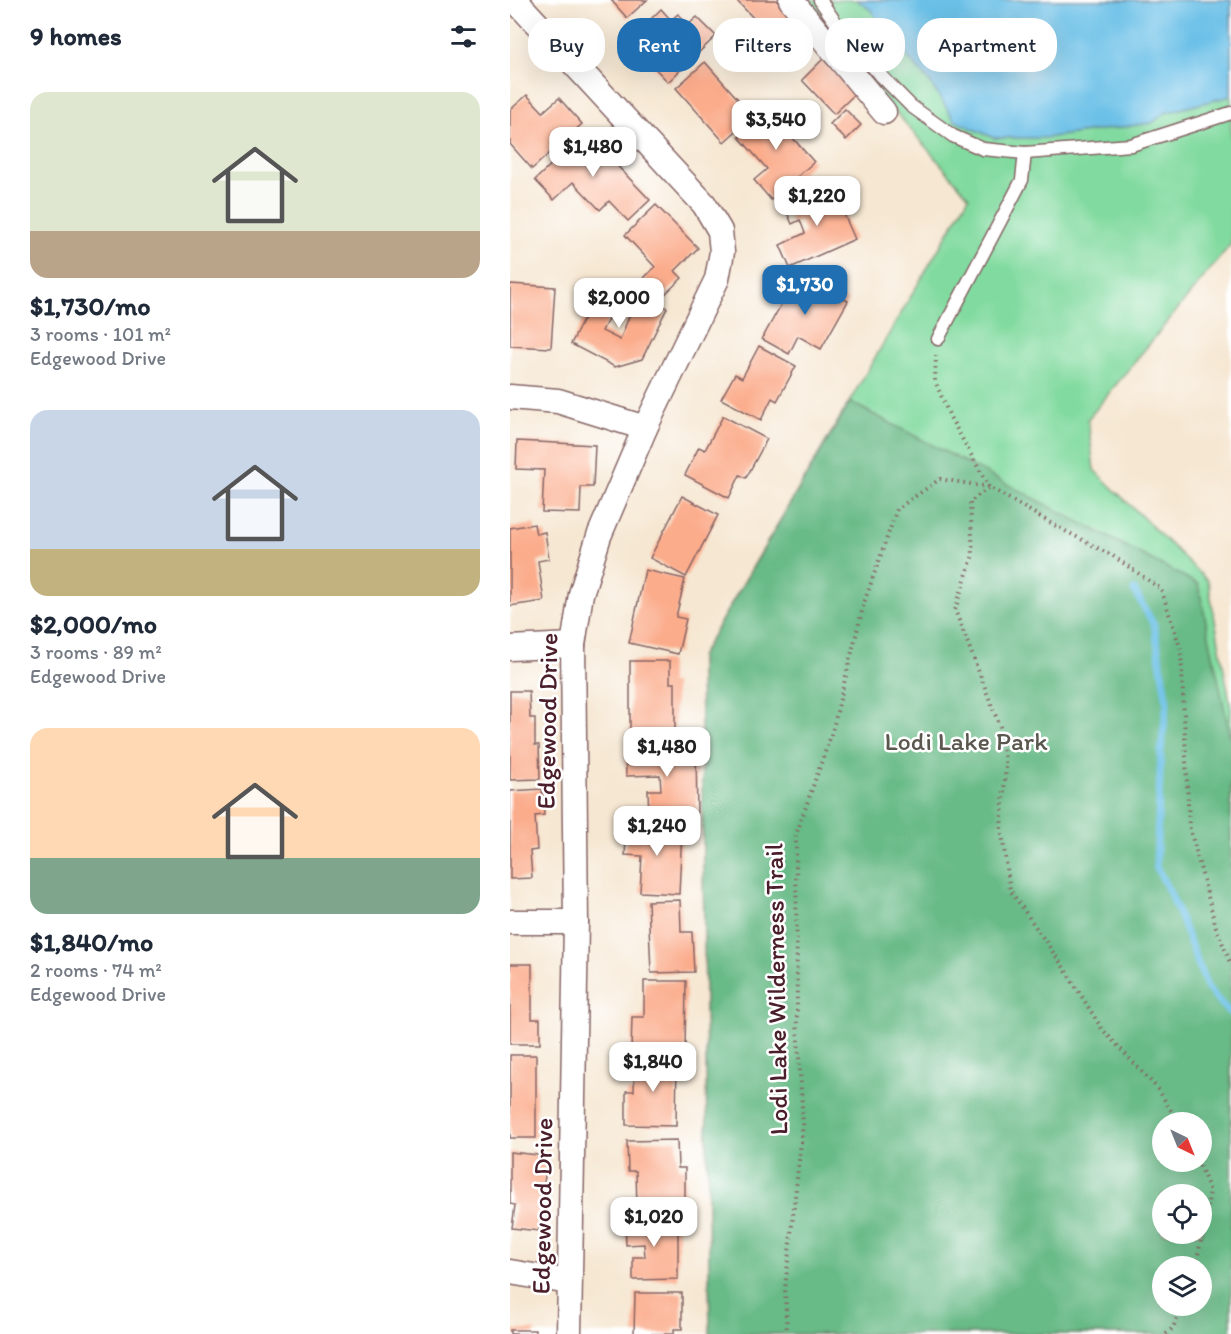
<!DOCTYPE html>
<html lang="en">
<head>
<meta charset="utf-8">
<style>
  :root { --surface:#fff; --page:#f2f2f3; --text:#1f2937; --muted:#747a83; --accent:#1f6fb2 }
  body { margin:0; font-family:Itim,sans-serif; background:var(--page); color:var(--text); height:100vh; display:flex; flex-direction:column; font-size:22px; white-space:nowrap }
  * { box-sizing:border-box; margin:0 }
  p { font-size:20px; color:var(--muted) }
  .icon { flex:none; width:33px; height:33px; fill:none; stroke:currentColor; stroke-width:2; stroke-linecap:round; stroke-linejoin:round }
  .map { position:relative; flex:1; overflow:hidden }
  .sheet { display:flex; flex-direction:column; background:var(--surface); width:510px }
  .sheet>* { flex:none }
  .banner { position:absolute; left:18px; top:18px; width:570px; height:54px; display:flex; gap:12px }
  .needle { width:39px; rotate:137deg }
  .fabs { position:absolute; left:642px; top:1112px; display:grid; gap:12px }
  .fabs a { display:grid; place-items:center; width:60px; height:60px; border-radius:50%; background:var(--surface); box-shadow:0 6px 24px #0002; font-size:30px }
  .price { position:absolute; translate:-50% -51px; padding:0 14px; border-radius:12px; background:#fff; color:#222; font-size:20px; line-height:39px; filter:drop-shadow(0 2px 3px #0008) }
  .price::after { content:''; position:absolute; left:50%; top:36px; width:18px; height:14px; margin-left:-9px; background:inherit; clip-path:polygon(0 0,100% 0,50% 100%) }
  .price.current { background:var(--accent); color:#fff }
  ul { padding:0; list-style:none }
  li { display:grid; align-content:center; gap:12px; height:318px; padding:0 30px }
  li span { display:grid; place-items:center; height:186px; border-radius:18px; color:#555 }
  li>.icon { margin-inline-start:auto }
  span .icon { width:108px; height:108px; fill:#fffc; stroke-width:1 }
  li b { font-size:26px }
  h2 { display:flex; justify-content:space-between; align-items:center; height:72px; padding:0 30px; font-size:26px }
  .chip { padding:0 21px; border-radius:24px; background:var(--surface); box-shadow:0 6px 24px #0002; font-size:21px; line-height:54px }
  .chip.current { background:var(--accent); color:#fff }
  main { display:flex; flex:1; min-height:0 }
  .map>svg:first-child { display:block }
</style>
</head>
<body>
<main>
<section class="sheet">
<h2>9 homes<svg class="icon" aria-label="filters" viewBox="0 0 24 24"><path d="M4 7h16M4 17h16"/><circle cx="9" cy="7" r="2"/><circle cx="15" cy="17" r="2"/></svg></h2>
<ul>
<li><span style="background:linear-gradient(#dfe7d0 75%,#b9a48a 0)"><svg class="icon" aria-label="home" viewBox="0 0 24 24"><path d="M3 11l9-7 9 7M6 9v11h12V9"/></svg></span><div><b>$1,730/mo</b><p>3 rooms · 101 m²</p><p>Edgewood Drive</p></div></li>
<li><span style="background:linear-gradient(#c9d6e8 75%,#c2b280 0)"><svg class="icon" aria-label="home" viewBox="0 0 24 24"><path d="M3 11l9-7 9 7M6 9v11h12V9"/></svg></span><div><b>$2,000/mo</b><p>3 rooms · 89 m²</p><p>Edgewood Drive</p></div></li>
<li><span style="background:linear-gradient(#ffd9b3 70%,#7fa58c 0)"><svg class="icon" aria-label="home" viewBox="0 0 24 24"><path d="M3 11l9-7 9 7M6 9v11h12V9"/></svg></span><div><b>$1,840/mo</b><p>2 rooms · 74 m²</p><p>Edgewood Drive</p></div></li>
</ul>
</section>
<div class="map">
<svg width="721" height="1334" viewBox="0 0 721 1334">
  <rect width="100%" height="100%" fill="#fff"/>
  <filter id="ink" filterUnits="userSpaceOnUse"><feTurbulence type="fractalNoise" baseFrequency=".0167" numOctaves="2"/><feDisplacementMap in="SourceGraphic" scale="12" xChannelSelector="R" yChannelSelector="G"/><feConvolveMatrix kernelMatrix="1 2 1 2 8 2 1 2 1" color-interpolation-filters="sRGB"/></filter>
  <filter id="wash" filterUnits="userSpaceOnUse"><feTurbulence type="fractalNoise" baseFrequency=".008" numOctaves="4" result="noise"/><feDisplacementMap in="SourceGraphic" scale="24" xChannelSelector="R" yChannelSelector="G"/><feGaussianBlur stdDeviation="1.35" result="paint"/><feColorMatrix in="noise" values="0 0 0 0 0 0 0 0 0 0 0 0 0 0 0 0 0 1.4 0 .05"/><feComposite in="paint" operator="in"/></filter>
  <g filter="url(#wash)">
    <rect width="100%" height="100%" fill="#f6e7d2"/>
    <path fill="#81da9f" stroke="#667c65" stroke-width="1.5" fill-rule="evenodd" d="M295,0h426v244l-143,175 6,51 114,111 23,127v626h-521l-10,-677 269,-460 -126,-146zM652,1122h40v39h-40zM652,1194h40v39h-40zM652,1266h40v39h-40z"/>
    <path fill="#68ba86" stroke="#596c58" stroke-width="1.5" fill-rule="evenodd" d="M340,402l348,182 33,156v594h-521l-10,-677zM652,1122h40v39h-40zM652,1194h40v39h-40zM652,1266h40v39h-40z"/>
    <path fill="#6ac0e7" stroke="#5a7089" stroke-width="1.5" d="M347,0h374v96l-66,17 -13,10 -108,15h-50l-39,-17 -26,-40 -47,-52 -10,-18z"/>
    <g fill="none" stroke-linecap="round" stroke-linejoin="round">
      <path stroke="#6ac0e7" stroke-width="7" d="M624,590l20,35 13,77 -6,49 -5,115 16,31 36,92 23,25"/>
    </g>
    <g id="blocks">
      <g fill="#fbac8b">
        <path d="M101,0h36l-20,18z"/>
        <path d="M226,0h40l39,42 -33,30 -33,-35 12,-11z"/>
        <path d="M151,9l10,11 7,-6 10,11 9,-8 19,19 -48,46 -19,-20 11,-11 -20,-21z"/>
        <path d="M313,59l33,34 -22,21 -32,-34z"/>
        <path d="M195,62l48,54 -29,26 -48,-54z"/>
        <path d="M17,95l16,17 16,-14 23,26 -50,45 -22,-25v-34z"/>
        <path d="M270,101l14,16 -11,10 31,35 -43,38 -17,-20 13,-11 -28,-32z"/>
        <path d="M335,109l16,16 -15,15 -16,-16z"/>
        <path d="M75,132l65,68 -22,21 -19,-20 -9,9 -27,-28 -19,18 -19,-20z"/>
        <path d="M321,185l24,54 -65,29 -10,-23 25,-12 -5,-13 -8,4 -8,-18z"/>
        <path d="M146,205l42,43 -23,23 7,7 -20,19 -18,-19 11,-11 -30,-32z"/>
        <path d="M288,274l50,27 -27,48 -23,-13 -9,18 -27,-15z"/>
        <path d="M0,284l45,3 -4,61 -41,-2z"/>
        <path d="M89,288l20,10 -17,33 18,9 11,-29 -8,-4 9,-17 35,18 -25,51 -27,8 -44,-23z"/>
        <path d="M249,346l37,20 -19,35 -5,-3 -11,22 -40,-21 14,-25 7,4z"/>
        <path d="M213,416l44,23 -21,39 -6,-3 -11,23 -44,-23 14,-28 6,3z"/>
        <path d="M7,441l78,4 -2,42h-12l-1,26 -38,-1 2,-42 -28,-1z"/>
        <path d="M172,496l36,19 -32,62 -36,-19z"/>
        <path d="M24,524l2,10 9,-2 4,27 -11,2 6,40 -34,5v-78z"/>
        <path d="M135,570l40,9 -9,38 10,2 -8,35 -49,-11z"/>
        <path d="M120,661h40v22h5v50h-45z"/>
        <path d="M0,691h19l1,27h5v27h4l1,34 -30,1z"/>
        <path d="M186,745l1,72 -48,1 -1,-28h13l-1,-15 -34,1 -1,-29z"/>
        <path d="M32,789l2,26 -9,1 2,34 -7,1 2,27 -22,1v-88z"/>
        <path d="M117,825l55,3 -3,66 -39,-2 2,-36 -17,-1z"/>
        <path d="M170,900l1,32h11l2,40 -43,1 -3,-72z"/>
        <path d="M0,964h22v55h8v25h-30z"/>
        <path d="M134,981h42l-1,71h-54l1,-35h12z"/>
        <rect x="0" y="1055" width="26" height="83"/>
        <path d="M125,1057l42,1 -1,68 -50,-1v-34h8z"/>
        <path d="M167,1140l1,28h7v41h-48l-1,-38h-8l-1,-30z"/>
        <path d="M0,1152l37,4 -8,75 -27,-3 3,-23 -5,-1z"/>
        <path d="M159,1218v9l9,-1v53l-45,1v-23h12l-1,-13 -18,1 -1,-26z"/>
        <path d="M125,1293h47v36h-8v5h-40z"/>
        <rect x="0" y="1330" width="25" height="4"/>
      </g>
    </g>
  </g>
  <g filter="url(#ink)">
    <use href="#blocks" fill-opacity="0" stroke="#866565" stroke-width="1.5"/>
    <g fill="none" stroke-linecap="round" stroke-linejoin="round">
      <defs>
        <g id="service">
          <path d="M310,0l31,45 60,61 42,30 30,13 42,4 106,-8 100,-32"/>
          <path d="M428,339l84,-159 3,-27"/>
        </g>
        <g id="minor">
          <path d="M5,0l189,204 16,27 2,21 -5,27 -72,149 -46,108 -18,58 -8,51 3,277 -7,412"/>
          <path d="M281,0l93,112"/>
          <path d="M0,397l48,4 87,27"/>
          <path d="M0,648l63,-3"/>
          <path d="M0,922h66"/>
          <path d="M0,1272l59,10"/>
        </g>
      </defs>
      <use href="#service" stroke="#866565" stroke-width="15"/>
      <use href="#minor" stroke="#866565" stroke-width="27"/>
      <g stroke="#866565" stroke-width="4" stroke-dasharray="1.5 4.5" stroke-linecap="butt">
        <path d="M426,355l-1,26 15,36 39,70"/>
        <path d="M478,488l-18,14 3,53 -18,55 45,117 6,40 -5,60 9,63 54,78 38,61 56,60 20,33"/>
        <path d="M686,1266l14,-75 -12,-30"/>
        <path d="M277,1334l-2,-45 18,-165 -6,-101 -1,-188 36,-103 32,-129 33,-94 43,-30 49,8 65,38 59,31 48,33 20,61 8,175 27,102 15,38"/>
        <path d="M656,1334l7,-6 9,-23"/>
      </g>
      <use href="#service" stroke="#fff" stroke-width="12"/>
      <use href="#minor" stroke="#fff" stroke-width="24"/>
    </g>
  </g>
  <g text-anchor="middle" stroke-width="5" stroke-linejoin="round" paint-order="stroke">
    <g font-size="26" fill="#4a1f2b" stroke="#fff">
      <text transform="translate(37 721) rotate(-89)" y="9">Edgewood Drive</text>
      <text transform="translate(266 989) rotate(-91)" y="9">Lodi Lake Wilderness Trail</text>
      <text transform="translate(32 1206) rotate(-89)" y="9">Edgewood Drive</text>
    </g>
    <g font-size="26" fill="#5a574e" stroke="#fff">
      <text x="456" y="750">Lodi Lake Park</text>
    </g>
  </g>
</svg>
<div class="fabs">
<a><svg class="needle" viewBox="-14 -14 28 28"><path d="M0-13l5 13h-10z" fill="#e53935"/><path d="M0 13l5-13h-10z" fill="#747a83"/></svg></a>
<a><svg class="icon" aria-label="locate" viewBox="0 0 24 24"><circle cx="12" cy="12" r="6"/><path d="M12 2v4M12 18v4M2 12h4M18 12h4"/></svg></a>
<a><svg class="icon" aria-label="layers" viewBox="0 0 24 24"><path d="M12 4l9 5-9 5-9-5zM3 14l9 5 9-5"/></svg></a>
</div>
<b class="price" style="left:266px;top:151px">$3,540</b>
<b class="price" style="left:83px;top:178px">$1,480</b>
<b class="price" style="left:307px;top:227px">$1,220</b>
<b class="price current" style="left:295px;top:316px">$1,730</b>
<b class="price" style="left:109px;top:329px">$2,000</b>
<b class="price" style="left:157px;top:778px">$1,480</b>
<b class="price" style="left:147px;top:857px">$1,240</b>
<b class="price" style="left:143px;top:1093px">$1,840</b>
<b class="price" style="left:144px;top:1248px">$1,020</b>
<div class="banner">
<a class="chip">Buy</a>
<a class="chip current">Rent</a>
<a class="chip">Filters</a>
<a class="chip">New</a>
<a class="chip">Apartment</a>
</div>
</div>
</main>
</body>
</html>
